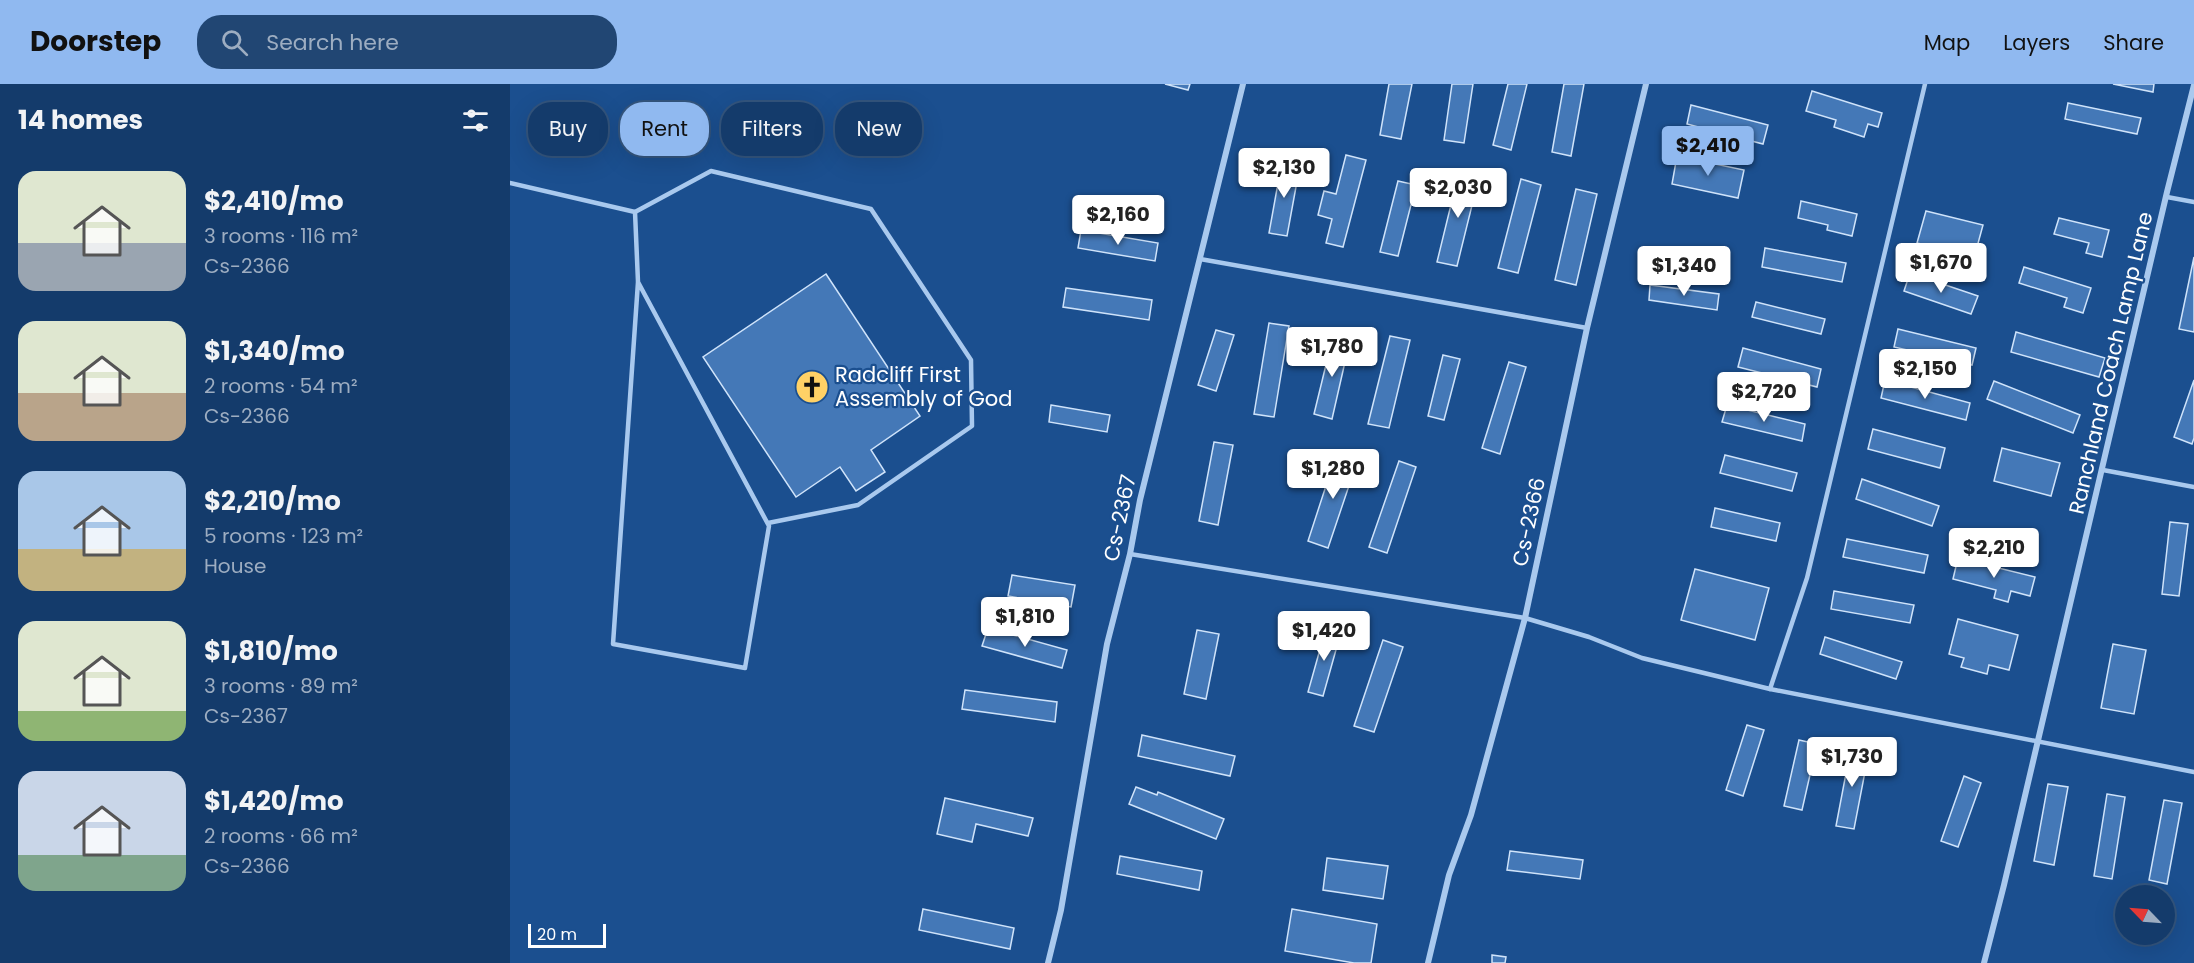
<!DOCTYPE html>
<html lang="en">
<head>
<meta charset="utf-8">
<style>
  :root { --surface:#143b6b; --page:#214673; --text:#f1f3f6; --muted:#9dadc1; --line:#33557e; --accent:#90b9f0 }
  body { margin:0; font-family:Poppins,sans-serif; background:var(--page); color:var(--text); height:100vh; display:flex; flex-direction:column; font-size:22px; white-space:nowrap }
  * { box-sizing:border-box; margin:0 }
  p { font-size:20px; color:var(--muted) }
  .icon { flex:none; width:33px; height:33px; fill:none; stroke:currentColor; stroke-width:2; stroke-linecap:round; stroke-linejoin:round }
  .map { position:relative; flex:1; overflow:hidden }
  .drawer { display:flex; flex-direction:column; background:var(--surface); width:510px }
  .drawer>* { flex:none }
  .guide { position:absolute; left:18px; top:18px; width:570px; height:54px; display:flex; gap:12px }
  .needle { width:39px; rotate:295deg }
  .controls { position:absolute; left:1605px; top:801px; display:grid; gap:12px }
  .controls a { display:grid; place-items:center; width:60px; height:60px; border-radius:50%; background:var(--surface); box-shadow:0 6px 24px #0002,0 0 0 2px var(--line); font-size:30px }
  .scale { position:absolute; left:18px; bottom:15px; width:78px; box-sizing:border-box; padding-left:6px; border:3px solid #fff; border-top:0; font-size:16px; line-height:21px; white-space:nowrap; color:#fff; -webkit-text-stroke:4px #1b4f8f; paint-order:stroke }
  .price { position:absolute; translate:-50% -51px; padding:0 14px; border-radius:6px; background:#fff; color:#222; font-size:20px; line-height:39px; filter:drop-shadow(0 2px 3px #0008) }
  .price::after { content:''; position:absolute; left:50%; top:36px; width:18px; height:14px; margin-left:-9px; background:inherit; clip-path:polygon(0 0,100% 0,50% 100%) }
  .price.current { background:var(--accent); color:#111 }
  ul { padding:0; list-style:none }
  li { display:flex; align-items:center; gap:18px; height:150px; padding:0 18px }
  li span { display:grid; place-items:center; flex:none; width:168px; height:120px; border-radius:18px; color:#555 }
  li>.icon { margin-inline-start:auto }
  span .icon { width:72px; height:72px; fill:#fffc; stroke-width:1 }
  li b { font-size:26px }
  h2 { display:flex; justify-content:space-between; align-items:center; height:72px; padding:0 18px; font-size:26px }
  .pill { padding:0 21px; border-radius:24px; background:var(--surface); box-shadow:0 6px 24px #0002,0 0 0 2px var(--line); font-size:21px; line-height:54px }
  .pill.current { background:var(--accent); color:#111 }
  header { display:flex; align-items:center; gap:36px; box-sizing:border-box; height:84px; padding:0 30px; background:var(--accent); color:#111 }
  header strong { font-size:28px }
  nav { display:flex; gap:33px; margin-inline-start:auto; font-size:21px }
  .search { width:420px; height:54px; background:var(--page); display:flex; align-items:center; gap:15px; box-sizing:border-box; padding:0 21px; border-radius:24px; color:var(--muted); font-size:22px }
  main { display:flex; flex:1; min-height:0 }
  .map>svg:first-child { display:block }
</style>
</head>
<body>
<header>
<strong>Doorstep</strong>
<div class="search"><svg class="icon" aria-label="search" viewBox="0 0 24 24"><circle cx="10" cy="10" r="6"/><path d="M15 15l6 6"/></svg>Search here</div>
<nav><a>Map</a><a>Layers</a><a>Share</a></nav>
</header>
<main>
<section class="drawer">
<h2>14 homes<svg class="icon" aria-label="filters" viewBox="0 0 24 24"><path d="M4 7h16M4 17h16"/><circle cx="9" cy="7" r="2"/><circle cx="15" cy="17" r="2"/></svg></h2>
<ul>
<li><span style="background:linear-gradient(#dfe7d0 60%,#9aa5b1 0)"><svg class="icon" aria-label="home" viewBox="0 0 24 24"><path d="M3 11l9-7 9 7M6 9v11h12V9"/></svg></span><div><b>$2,410/mo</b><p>3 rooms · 116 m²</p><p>Cs-2366</p></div></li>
<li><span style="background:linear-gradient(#dfe7d0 60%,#b9a48a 0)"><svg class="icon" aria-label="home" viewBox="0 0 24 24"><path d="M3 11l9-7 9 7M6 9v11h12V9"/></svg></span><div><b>$1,340/mo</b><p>2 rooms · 54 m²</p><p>Cs-2366</p></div></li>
<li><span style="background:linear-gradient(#a9c7e8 65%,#c2b280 0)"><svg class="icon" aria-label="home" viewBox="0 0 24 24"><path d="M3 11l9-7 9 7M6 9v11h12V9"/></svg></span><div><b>$2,210/mo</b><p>5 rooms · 123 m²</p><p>House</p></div></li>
<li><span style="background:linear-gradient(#dfe7d0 75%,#8fb573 0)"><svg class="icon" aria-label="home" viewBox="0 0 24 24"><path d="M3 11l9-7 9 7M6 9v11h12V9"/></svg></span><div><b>$1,810/mo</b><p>3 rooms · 89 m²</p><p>Cs-2367</p></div></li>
<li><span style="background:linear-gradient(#c9d6e8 70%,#7fa58c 0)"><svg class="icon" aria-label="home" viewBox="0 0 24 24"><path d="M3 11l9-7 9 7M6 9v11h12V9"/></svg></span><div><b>$1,420/mo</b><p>2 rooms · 66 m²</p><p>Cs-2366</p></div></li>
</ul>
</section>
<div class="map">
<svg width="1684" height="879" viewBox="0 0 1684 879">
  <rect width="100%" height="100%" fill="#1b4f8f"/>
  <g fill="#4478b7" stroke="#cfe3fa" stroke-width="1.5">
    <path d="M655,0h25l-2,6z"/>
    <path d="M879,0h23l-11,55 -21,-4z"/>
    <path d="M942,0h21l-9,59 -20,-3z"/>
    <path d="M998,0h19l-16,66 -18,-5z"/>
    <path d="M1054,0h20l-13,72 -19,-4z"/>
    <path d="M1603,0h41l-1,8z"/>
    <path d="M1302,7l70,22 -4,14 -10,-3 -4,13 -30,-10 2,-7 -30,-9z"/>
    <path d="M1558,19l73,15 -4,16 -72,-15z"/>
    <path d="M1181,21l77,20 -5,19 -76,-20z"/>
    <path d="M836,71l20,5 -23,87 -17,-4 6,-24 -14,-4 6,-24 12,3z"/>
    <path d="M1167,72l67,14 -6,28 -66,-14z"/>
    <path d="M772,77l18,4 -13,71 -18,-3z"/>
    <path d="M949,88l20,5 -22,89 -20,-4z"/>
    <path d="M1011,95l20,6 -23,88 -20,-5z"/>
    <path d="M888,97l18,4 -18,71 -18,-4z"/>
    <path d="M1066,105l21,5 -21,91 -21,-5z"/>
    <path d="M1291,117l56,13 -5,22 -25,-6 1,-5 -30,-7z"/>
    <path d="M1416,127l57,14 -9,33 -57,-15z"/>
    <path d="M1549,134l50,12 -7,27 -16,-4 3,-10 -35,-9z"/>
    <path d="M571,146l77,13 -3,18 -77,-13z"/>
    <path d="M1255,164l81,15 -4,19 -80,-15z"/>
    <path d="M1684,173v75l-15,-3z"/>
    <path d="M1514,183l67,21 -8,25 -19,-6 3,-9 -48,-15z"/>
    <path d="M1400,189l68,23 -7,18 -67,-23z"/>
    <path d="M316,190l94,142 -49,34 14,22 -29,19 -16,-24 -44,30 -93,-140z"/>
    <path d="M1140,201l69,9 -2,16 -68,-10z"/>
    <path d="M556,204l86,12 -3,20 -86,-13z"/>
    <path d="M1246,218l69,17 -4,15 -69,-17z"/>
    <path d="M759,239l20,3 -15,91 -20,-3z"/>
    <path d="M1388,245l78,19 -4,17 -78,-18z"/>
    <path d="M706,246l18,5 -18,56 -18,-6z"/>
    <path d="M1506,248l89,26 -6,19 -88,-25z"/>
    <path d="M823,252l17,4 -18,79 -18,-5z"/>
    <path d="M880,252l20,4 -21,88 -21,-4z"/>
    <path d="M1233,264l78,21 -4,18 -79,-20z"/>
    <path d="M933,271l17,4 -16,61 -16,-4z"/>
    <path d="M999,278l17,5 -26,87 -18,-6z"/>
    <path d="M1375,296l85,23 -4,17 -85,-22z"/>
    <path d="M1684,296v58l-2,6 -18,-7z"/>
    <path d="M1484,297l86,34 -7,18 -86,-34z"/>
    <path d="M541,321l59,10 -3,17 -58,-10z"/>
    <path d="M1217,321l78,19 -3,17 -80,-19z"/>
    <path d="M1363,345l72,19 -5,20 -72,-19z"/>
    <path d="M704,358l19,3 -15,80 -19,-4z"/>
    <path d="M1492,364l58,15 -9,33 -57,-15z"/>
    <path d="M827,368l21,7 -30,89 -20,-7z"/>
    <path d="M1215,371l72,18 -5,18 -72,-18z"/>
    <path d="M889,377l17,6 -29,86 -18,-6z"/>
    <path d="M1352,395l77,27 -7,20 -76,-27z"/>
    <path d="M1205,424l65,15 -4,18 -65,-14z"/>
    <path d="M1660,438l18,2 -9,72 -17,-2z"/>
    <path d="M1337,455l81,16 -4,18 -81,-16z"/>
    <path d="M1448,474l77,19 -5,19 -19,-5 -3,11 -14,-4 2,-8 -43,-11z"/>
    <path d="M1185,485l74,19 -14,52 -74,-20z"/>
    <path d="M502,491l63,10 -4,22 -63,-11z"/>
    <path d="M1324,507l80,14 -4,18 -79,-14z"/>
    <path d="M1448,535l60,16 -9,35 -20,-5 -2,9 -26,-7 3,-9 -15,-4z"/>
    <path d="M478,544l79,22 -5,18 -80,-22z"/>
    <path d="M816,544l15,4 -18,64 -15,-4z"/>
    <path d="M687,546l22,4 -13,65 -22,-5z"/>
    <path d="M1315,553l77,25 -6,17 -76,-25z"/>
    <path d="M873,556l20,7 -29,85 -20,-6z"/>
    <path d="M1603,560l33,6 -12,64 -33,-6z"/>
    <path d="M455,606l92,12 -2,20 -93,-13z"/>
    <path d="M1237,641l17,5 -21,66 -17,-6z"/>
    <path d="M632,651l93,21 -5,20 -92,-20z"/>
    <path d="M1289,656l18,4 -15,66 -18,-4z"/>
    <path d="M1341,663l18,4 -15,78 -18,-3z"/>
    <path d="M1454,692l17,7 -23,64 -17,-6z"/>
    <path d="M1538,700l20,3 -14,78 -20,-4z"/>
    <path d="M626,703l21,8 1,-3 66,27 -8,20 -87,-35z"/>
    <path d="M1597,710l18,3 -13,82 -18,-3z"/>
    <path d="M435,714l88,20 -5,18 -52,-12 -4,18 -35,-8z"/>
    <path d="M1654,716l18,3 -15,81 -18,-4z"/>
    <path d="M1000,767l73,9 -3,19 -73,-9z"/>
    <path d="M610,772l82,15 -3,19 -82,-16z"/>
    <path d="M817,774l61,8 -5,33 -60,-9z"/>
    <path d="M413,825l91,19 -4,21 -91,-19z"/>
    <path d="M782,825l85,15 -6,39h-17l-69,-12z"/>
    <path d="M982,871l14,2 -1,6h-13z"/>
  </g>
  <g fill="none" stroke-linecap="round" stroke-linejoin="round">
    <g stroke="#a9c9ee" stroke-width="4.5">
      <path d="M0,99l125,29 3,70 -25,362 132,24 24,-142 -131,-244"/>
      <path d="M1657,113l27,5"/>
      <path d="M125,128l76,-41 160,38 100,151 1,66 -114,79 -90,18"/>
      <path d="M690,175l387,69"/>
      <path d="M1593,386l91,17"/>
      <path d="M620,470l395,64 64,19 53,21 128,31 424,83"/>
      <path d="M1260,605l37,-111 118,-494"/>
    </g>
    <g stroke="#a9c9ee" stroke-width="6">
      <path d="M538,879l13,-53 46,-266 23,-90 10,-54 103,-416"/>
      <path d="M918,879l21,-88 22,-60 54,-197 62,-290 59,-244"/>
      <path d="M1474,879l20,-78 163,-693 27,-107"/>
    </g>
  </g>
  <defs>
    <symbol id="church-disc" viewBox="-11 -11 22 22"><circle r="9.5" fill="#ffd166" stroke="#1b4f8f"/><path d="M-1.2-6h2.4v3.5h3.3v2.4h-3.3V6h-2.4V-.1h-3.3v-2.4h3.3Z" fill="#111"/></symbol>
  </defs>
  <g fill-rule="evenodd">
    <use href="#church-disc" x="283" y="284" width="38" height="38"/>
  </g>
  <g text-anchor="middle" stroke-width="4.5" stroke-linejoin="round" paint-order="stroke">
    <g font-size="21" fill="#fff" stroke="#1b4f8f">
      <text transform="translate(1601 279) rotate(-77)" y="7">Ranchland Coach Lamp Lane</text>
      <text transform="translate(610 434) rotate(-78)" y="7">Cs-2367</text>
      <text transform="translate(1019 438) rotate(-78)" y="7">Cs-2366</text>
    </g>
    <g font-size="21" fill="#fff" stroke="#1b4f8f" text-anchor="start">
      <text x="325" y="298">Radcliff First<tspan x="325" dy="24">Assembly of God</tspan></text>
    </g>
  </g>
</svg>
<div class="controls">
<a><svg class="needle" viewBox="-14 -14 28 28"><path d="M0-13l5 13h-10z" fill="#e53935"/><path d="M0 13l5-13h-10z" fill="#9dadc1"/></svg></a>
</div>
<div class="scale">20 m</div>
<b class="price current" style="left:1198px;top:93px">$2,410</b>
<b class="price" style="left:774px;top:115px">$2,130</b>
<b class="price" style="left:948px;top:135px">$2,030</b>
<b class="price" style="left:608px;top:162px">$2,160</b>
<b class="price" style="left:1431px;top:210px">$1,670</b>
<b class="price" style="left:1174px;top:213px">$1,340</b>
<b class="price" style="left:822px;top:294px">$1,780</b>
<b class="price" style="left:1415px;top:316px">$2,150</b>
<b class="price" style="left:1254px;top:339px">$2,720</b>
<b class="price" style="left:823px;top:416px">$1,280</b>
<b class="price" style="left:1484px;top:495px">$2,210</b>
<b class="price" style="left:515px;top:564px">$1,810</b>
<b class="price" style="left:814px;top:578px">$1,420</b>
<b class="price" style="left:1342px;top:704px">$1,730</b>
<div class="guide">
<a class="pill">Buy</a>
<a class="pill current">Rent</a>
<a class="pill">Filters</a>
<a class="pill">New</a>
</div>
</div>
</main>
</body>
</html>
